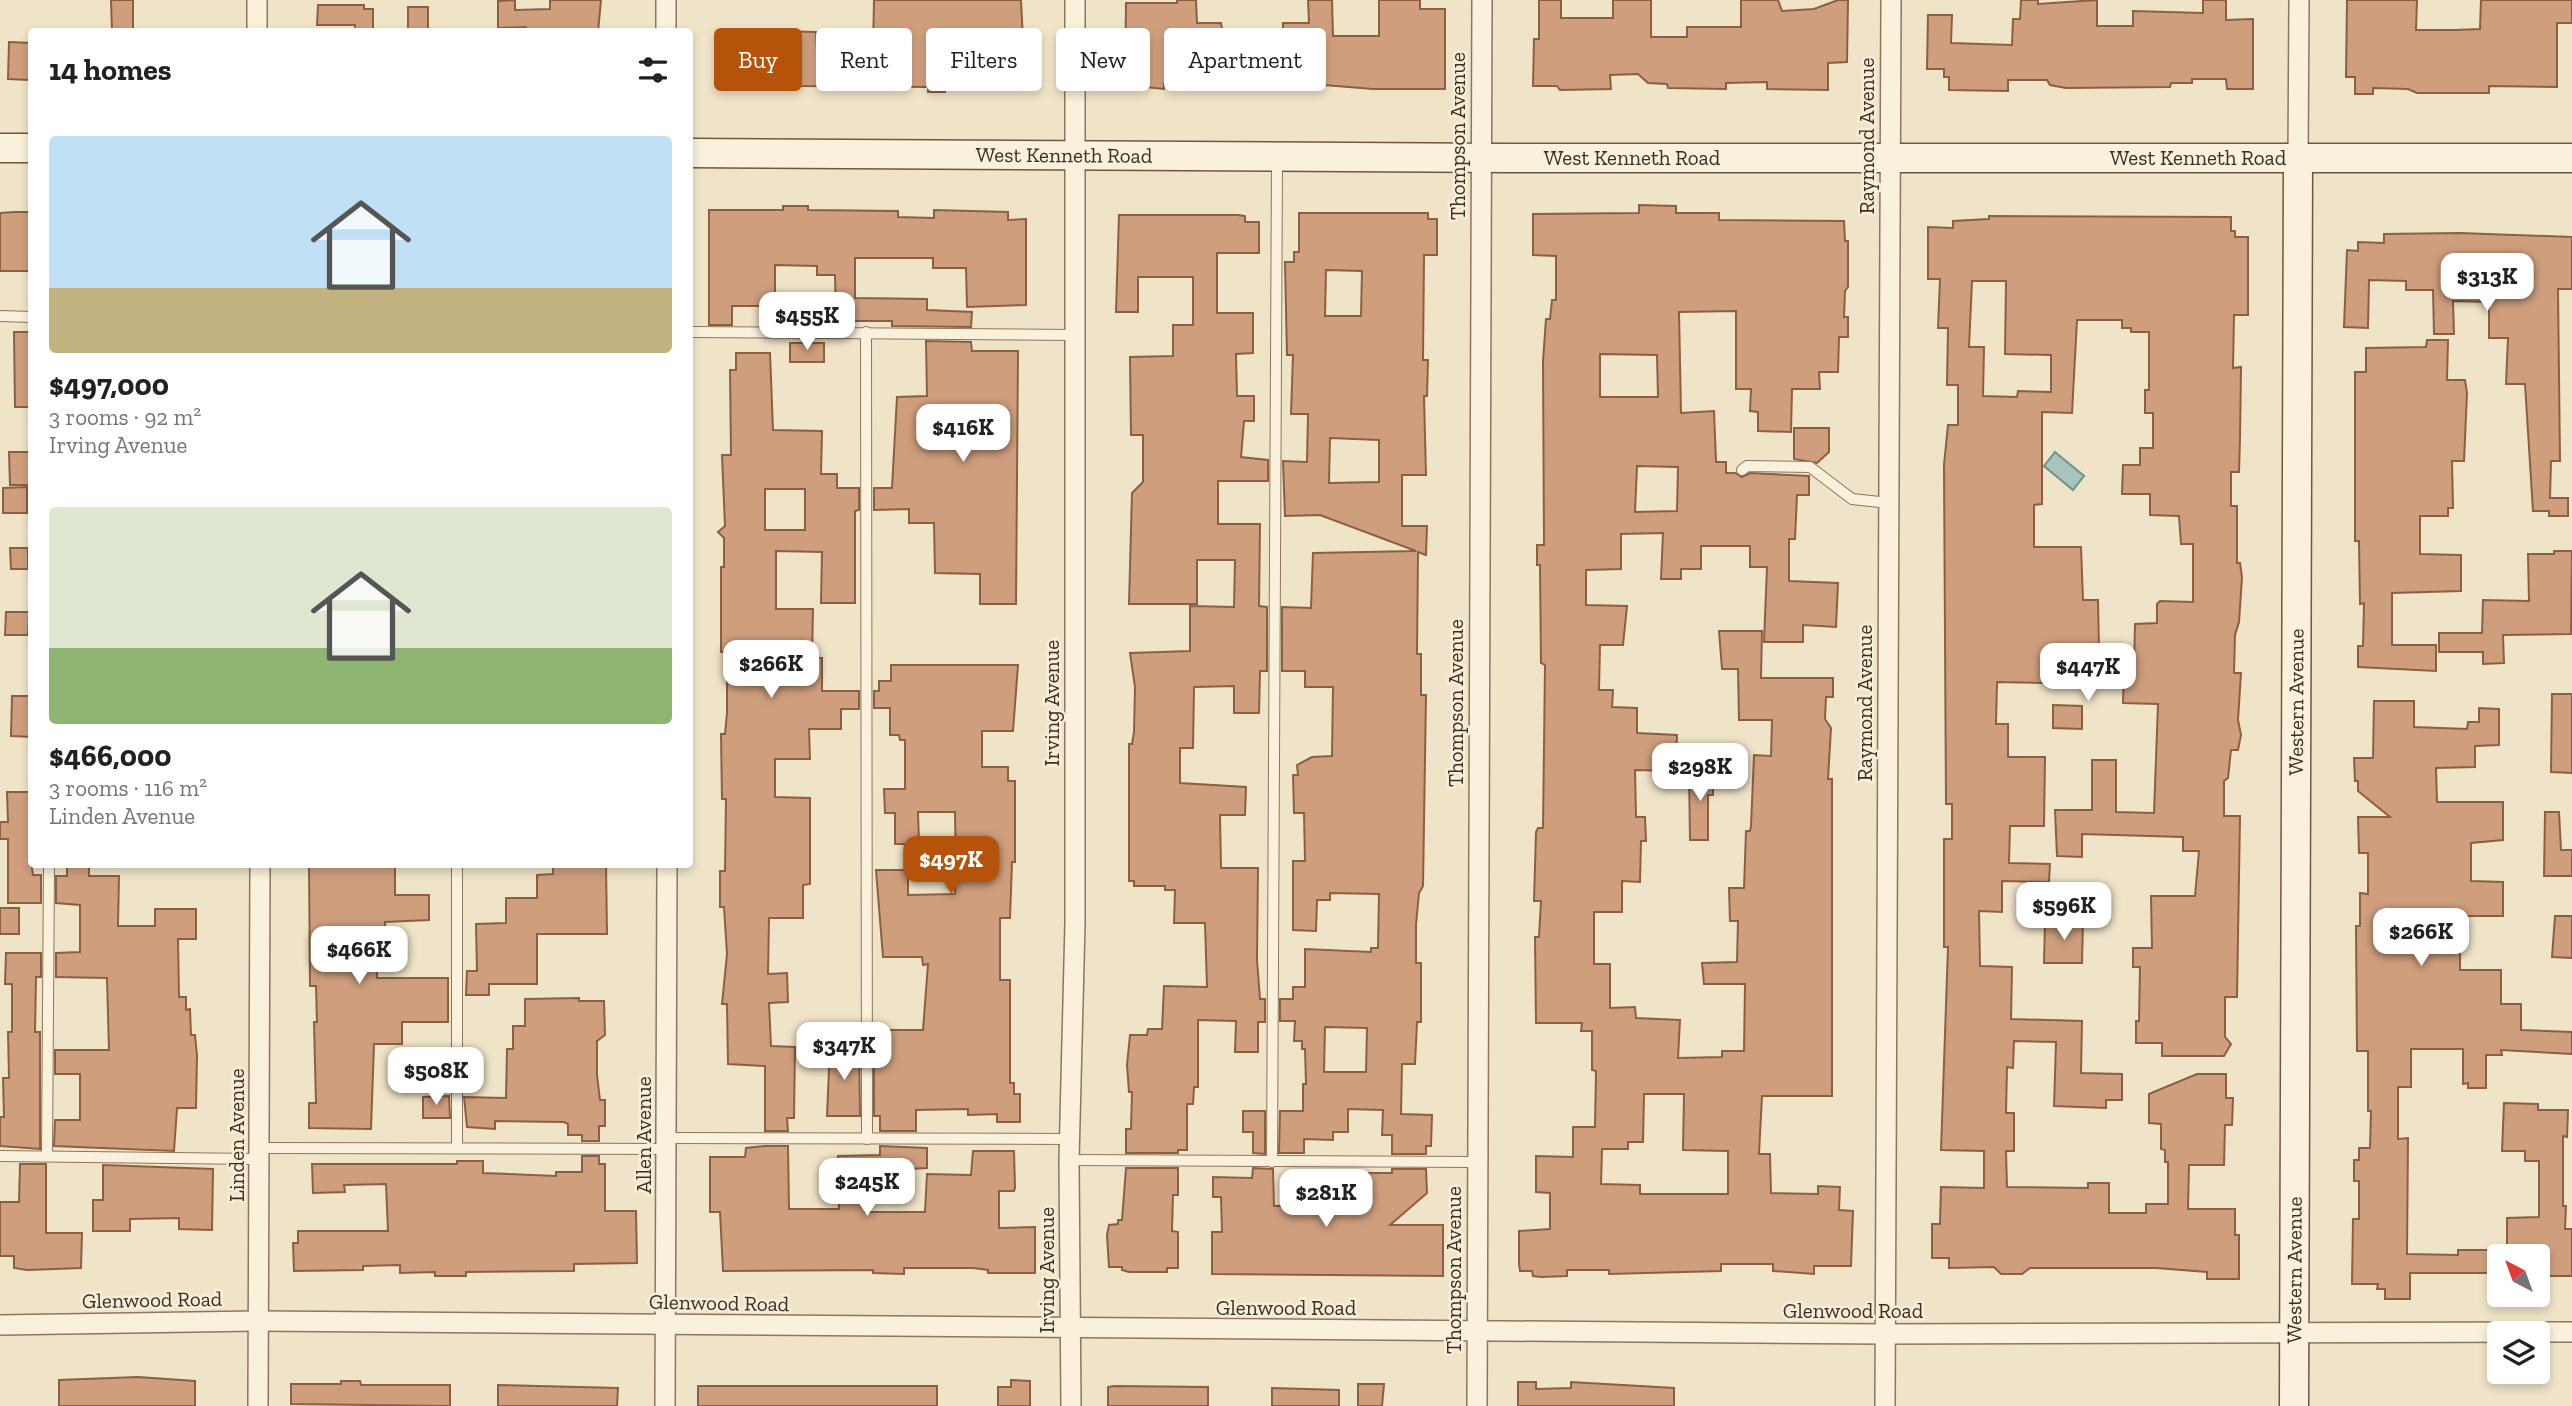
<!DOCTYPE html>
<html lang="en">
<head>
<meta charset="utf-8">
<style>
  :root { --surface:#fff; --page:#f6f6f6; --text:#202124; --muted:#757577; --accent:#b45309 }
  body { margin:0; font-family:"Zilla Slab",serif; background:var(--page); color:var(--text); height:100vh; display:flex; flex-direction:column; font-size:26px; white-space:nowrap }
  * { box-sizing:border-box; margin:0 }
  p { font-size:23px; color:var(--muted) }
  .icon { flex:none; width:38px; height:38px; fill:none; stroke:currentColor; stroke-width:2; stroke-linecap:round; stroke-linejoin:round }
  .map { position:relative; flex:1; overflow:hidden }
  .sheet { position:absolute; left:28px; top:28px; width:665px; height:840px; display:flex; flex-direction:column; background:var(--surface); border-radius:7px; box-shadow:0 4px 10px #0003 }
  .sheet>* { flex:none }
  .banner { position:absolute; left:714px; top:28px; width:665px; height:63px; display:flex; gap:14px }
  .needle { width:46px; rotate:319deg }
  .buttons { position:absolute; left:2487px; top:1244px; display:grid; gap:14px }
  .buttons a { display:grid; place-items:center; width:63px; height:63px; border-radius:7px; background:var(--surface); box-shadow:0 4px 10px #0003; font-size:35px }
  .price { position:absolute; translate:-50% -60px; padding:0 16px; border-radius:14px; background:#fff; color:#222; font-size:23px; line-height:46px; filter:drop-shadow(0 2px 4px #0008) }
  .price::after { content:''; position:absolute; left:50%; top:42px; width:21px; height:16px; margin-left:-10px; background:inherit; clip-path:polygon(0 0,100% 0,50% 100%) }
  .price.selected { background:var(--accent); color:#fff }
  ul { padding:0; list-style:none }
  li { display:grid; align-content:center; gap:14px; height:371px; padding:0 21px }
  li span { display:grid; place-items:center; height:217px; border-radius:7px; color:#555 }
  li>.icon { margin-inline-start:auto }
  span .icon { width:126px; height:126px; fill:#fffc; stroke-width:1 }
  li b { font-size:30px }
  h2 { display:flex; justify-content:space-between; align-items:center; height:84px; padding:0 21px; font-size:30px }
  .pill { padding:0 24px; border-radius:7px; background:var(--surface); box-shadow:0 4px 10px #0003; font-size:24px; line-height:63px }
  .pill.selected { background:var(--accent); color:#fff }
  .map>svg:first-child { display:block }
</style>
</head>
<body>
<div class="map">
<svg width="2572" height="1406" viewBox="0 0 2572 1406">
  <rect width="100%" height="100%" fill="#f0e4c8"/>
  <path fill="#a9c4bc" stroke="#6f938a" stroke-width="2" d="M2055,452l29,24 -11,14 -29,-24z"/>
  <g fill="#cf9f7d" stroke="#8d5f41" stroke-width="2" fill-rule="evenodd">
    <path d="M111,0h22v32h-21z"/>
    <path d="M515,0v10l35,-1v-9h51l-3,32h-72v-5l-28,1v-27z"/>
    <path d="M874,0h147l4,80 -40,4v-12l-39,1 -1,19h-17v-5l-127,-1v-3l-69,2v-4h-15v-17h12v-14l50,-2 -1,-17 38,1 1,18 56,-1z"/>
    <path d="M1177,0h19l1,23h24l4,22 38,-1v-13h20v-8h26l-1,-23h24l1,36h46v-36h41v9h25v80h-72l-74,-6 -135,1v5l-39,-4 1,-82h51z"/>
    <path d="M1539,0h22v18h52v-18h38v37h36v-10h54v-27h37l4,11 32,-2 24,-9h10l-1,62 -19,1v27l-61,-1v-7l-41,1v6l-58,-1 -1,-4 -19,-1 -10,-9 -28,1 1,14 -51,1 -3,-4h-24l1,-47h5z"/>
    <path d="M2021,0h17v4l59,-4v26h36v-15l70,2v-13h23v20l27,-1v70h-26l-1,-10h-34v4h-21l-1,4 -104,1 -16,-3 -3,-5h-39v11l-59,-1v-13h-5v-8h-17l1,-54h24l-1,28 61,2 1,-26h7z"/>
    <path d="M2347,0h70l-1,30h39l25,-1 1,-29h91v23h-15v64l-68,-1v7h-72l-9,-4 -35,-1v6h-18v-17h-9z"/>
    <path d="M318,5h46v4h9v20h-18v-4h-38z"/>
    <path d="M408,7h20v23l-20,-1z"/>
    <path d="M9,42l23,1v34l-3,3 -21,-1z"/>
    <path d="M1639,205l37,1v7h43v7l125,1 1,20h3v46l-3,4 -1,26h4v20h-9l-1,35h-19l1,17h-28l-1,43 -33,-1v-19l-8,-1 1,-22h-15v-78l-57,1 2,101 33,-2 2,51h10v11h9l7,4 8,-4 59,3v19h-12l-2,44h-6v42l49,2 -2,44 -33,-2v17h-39l3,-75h-17v-21h-49v23h-20v10h-20l2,-46 -42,1v35l-35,1v35l41,1 -4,39h-23l-1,45h14l-1,17 25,1v25l40,2 -2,36 -40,-1 1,47h9l1,24h-5l-1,41 -18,-1v31h-28v52h16v44l25,-1 1,11 44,2 -2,38 44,-1v-6h22l1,-67h-41l-2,-21 35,-1 1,-41h-8l-1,-33h15l2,-57h4l1,-5 3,-71 17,1 1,-36h-33l-1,-51h-16l-3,-38h43l-1,47h72v19h-7l-1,22 6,9 -3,51h4v317h-70l-3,58h11l1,39 47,1v-8l22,1 -1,23 14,1 -2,55h-37v8l-41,-3v-7h-52v7l-112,3v-4h-42v6l-26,1 -8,-1 -1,-5h-12l-1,-7v-33l31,-2v-36l-14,-1v-36l37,1v-30h22l1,-56 -4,-1v-39h-11l1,-8h-46l-1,-86h4l2,-36h-7l2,-69 2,-4h5l2,-163 -4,-2 -1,-98h-3v-20h7l-1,-184 3,-42h4l2,-19h4v-44l-23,-1v-41l106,-1zM1600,354l57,1 1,42h-58zM1637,466l41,1 -1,44 -42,1zM1644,1094h40l-1,56 45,1v43h-88v-9l-39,-1 1,-35h26v-7h15z"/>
    <path d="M783,206h25v4l90,1v6l36,1v-8l74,2v8l18,-1v86l-59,2 -1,-39h-33v-10h-78v40l72,1v11l45,2 -1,15 -79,-1v-5h-56l-1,-46h-18v-9l-42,-1v41h-43v19h-23v-115h74z"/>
    <path d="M14,212h18v59h-32v-58z"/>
    <path d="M1299,213h129v6h9v36h-13l-1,105h5l-1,36h-3l2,79h-24v51h25l-1,29 -8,-3 -1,102h4v41h5l-3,191 -4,7 -3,32v38h5v59h-4l-2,42h-13l-1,50 31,1 -1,31h-5v8h-34v-19h-10l1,-25 -35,-1v23h-15v8l-29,-1v14h-25l1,-42h23v-27h3l-1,-35h-3v-8h-8l1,-20h-15v-22h13v-12h12v-38l66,3v-4h7l1,-54 -49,-1v7h-13l-1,31 -23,-1v-69h12l-1,-48h-10l-1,-38h5l-1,-10 15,-8 20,-1 1,-69h-28v-16h-23v-64l29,1 2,-55 103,-2 -96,-36 -35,1 -2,-55 24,1 1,-48h-17l2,-59h-6l-2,-93h9v-10h5zM1326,270l36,1 -1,45h-36zM1330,438l49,2v42l-50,1zM1325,1027l42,1 -1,44h-42z"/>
    <path d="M1119,215h119l7,1v6h14v31h-42v60h36v40l-17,1 1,42h17v25h-10l-3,36 27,3v21h-50v43h42l-1,82 8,1v64h-7l-1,42h-25v-27l-40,1 -1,61h-13v35l66,4 -1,28h-25l1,53h37l-1,92 3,39h5v23h-7v30h-23l1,-31 -38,-1v67h-4l-1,17h-6v46h-9v3h-52v-24h5l1,-37h-3l-2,-27 3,-30h17l1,-6h14l2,-43 43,1 -2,-64h-31l1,-33h-10v-4h-31v-5h-5v-137h3l2,-12 1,-45 -5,-34 60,-2v-45l44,1 1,-47h-38v44h-68l3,-111 11,-11v-47h-12l-1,-78 43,-1v-31h20v-48h-55v35h-22z"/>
    <path d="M1989,216l242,1v14h4v6h13v78h-14l-1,53 8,-1 -1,72 -1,33h-8v34h6v57h3l2,14 -3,45 -4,13 -1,38h7l-3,47 3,15 -3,15h-7l-3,28 -4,3v35h16l-3,181h-12v40l6,7 -7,12h-62v-13h-26v-22h3l1,-54h-7v-19h19l-1,-52h44l4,-45h-16v-14l-101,-3v23l-25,-1 -2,-46h37v-50h24v52l38,1 4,-109 -35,-1 1,-34h10l1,-45 22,-1v-19l3,-3 33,1v-58h-12l-2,-28 -29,-1v-21h-28l1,-29h17v-17h13v-35h-8v-23h4v-58h-18v-4h-9v-8h-45l-5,93 -30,-1v92l-8,1v42h47l2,53h15l1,51 -42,1v15h-11l-1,16 -48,-1 -1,42h12v33h37l-1,69h-34l-1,37 41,1 -1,18 -47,-1v31l-23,-1 1,55 32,1 -1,52 71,2 -1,52 41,1v26h-16v8l-52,-2 2,-64 -42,-1 -1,27 -6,-1 -1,46h8v38h-8l1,36 81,1v-5h21v30h37v-9h22v-42h-3v-12l-4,-1v-25l-12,-1v-29l48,-20h29v24h7l-1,27h-7l-1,40h-35l-1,44h47v26h4v44h-32v-7l-51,-4h-126l-8,6h-21l-7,-7 -45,1v-10h-17v-34h8l1,-37 43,1v-37l-43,-1 7,-203h-4v-108h8v-35h-6l-2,-339 4,-40h10v-40h-11l1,-57h-10l2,-49h-12v-52l25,1v-7l36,-2zM1972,281h34l-1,73 46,1v37l-33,-1 -1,6 -34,-1 1,-49h-15z"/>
    <path d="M2460,233l112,4v52h-14l2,172h-9l-1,37h18v18h-19v-5h-16l-8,-127h-19l2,-46h-19v-36l-36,-1 1,33h-20l-1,-44h-27v-9l-37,-1 -1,48 -24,-1 3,-77 11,1v-9l26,1v-9z"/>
    <path d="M14,332h18v75h-17z"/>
    <path d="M2427,340h21l-1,40h18l2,13 -3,68h-12l1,47h-5v8h-28v38l41,1v36l-69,2v52h44v26l-78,-4v-21h5l1,-43 -4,1 -1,-63h-4v-169h11v-24l60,-1z"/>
    <path d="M926,341l45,1 1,9h46l-2,253h-36v-30l-45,-1 -1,-50h-25v-14l-35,1v-22h18l5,-91 30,-1z"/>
    <rect x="790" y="343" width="34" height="19"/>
    <path d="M736,353h34l3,77 49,1 -1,43h16v14h22v22l-4,1v92h-34l1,-51 -46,-1v58h37l-1,49h10v33h37v18h-18v20h-32l1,30h-35v38l35,1v86l-7,1v33h-34l-1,56 19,-1 1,29 -19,1 2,43 24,1 -1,71h-7l1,13h-23v-65l-37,-2 -1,-60h-5l5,-50 -3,-47h-4v-36h5l1,-72h-4l-1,-65h4l2,-21v-60l-6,-1v-85h3v-29l-6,-6 7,-6 -3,-71h9l-1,-85h6zM765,489h40v41h-40z"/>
    <path d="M1794,428h35v24l-12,11 -23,-4z"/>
    <path d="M9,452h23v33h-22z"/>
    <path d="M27,487v26h-24v-25z"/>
    <path d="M10,548h18v21h-17z"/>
    <path d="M2554,551h18l-1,83 -68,1 1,28 -21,1v-12h-44v-19h43l1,-33 46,1 -1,-47h26z"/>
    <path d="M6,612h23l-1,23h-23z"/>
    <path d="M891,665h127l-5,66h-31v36h26v14h7v81h-3l-2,56h-10v62h10v103h4v11h6v28h-23v-8l-29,1v-6l-52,1v21h-36v-15h-6v-69l10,-3v-14h39l5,-66 -5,1 -1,-8h-39l-7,-87h32v25l47,-1 1,-16 -1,-66h-37l1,32h-24v-31h-10l-1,-24h21v-49h-5l-1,-5h-9v-27h-16v-17h5v-10h12z"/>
    <path d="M2552,694h20v79l-21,-1z"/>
    <path d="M12,696h20v41l-21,-1z"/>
    <path d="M2374,701h40v26l53,2 1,-7h11v-14l20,1v36l-24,1v21l-39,1 1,34h66v38l-32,3v38l32,1v34h-43v54h41v34h20v26l51,2v22l-71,-4 1,5h-16v33h-18v-5l-5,1v-35h-52v38h-13v52l10,-1 -1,116 51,1v-5h37v23h-85v26h-25v-10h-8l1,-5h-26l1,-65h6v-38h-5v-21h5v-12h11l1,-37h-3v-60h-11l-1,-125h4v-33l8,1v-41h-9l-1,-36h32l-32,-26v-10h-3l-1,-23h19z"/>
    <path d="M2053,705l29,1v23l-29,-1z"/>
    <path d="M1689,770h24v25h-5v45h-18z"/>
    <path d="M7,792h25v76l1,7h8v28h-33v-64h-8v-17h8z"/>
    <path d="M2545,812h14l2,38h11v26h-28z"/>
    <path d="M309,864h86v31h34v25l-44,2v19h-8v37h71v44h-46v22h-28l-3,85 -62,-1v-25h7l-2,-81h3l-1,-36h-6z"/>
    <path d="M606,864l1,70h-70v50h-48v11h-23l1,-24h10l-1,-47 30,-1v-25h31v-23l16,-1v-9z"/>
    <path d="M67,867h22v9h30l-1,50h37v-17h41v30h-18l1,58h7v13l4,-1 1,26h4l2,21 -1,52h-19l-3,43 -120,-5 1,-26h25v-46h-25v-24h54l-2,-72 -51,-1v-24l24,-1v-47l-24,-2v-27h11z"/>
    <rect x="0" y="908" width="19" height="26"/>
    <path d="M2555,916h17v42l-20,-1z"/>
    <path d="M2045,920h38l-1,43h-38z"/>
    <path d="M6,953h35v24h-5l-1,55h5v117l-40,-3v-29h4l-1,-39h6l-1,-46h4v-48h-7z"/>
    <path d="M579,998v3h25l1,34 -8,6v34l3,25h5v26h-6v15h-17v-6h-14v-11l-4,-2 -69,-1v8l-28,-2 -3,-30 42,1 1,-49h6v-23h12v-27z"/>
    <path d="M830,1047h29l1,69h-33z"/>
    <path d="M449,1096l1,22h-27v-21z"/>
    <path d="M2504,1103l34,1v6h30l-1,27 -4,-1v70h3l-1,23h7v47h-34v-20h-31v-38l32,-1v-56h-14v-10h-23z"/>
    <path d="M1243,1111h22v43l-12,-1v-21h-10z"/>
    <path d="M765,1146h23l1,63h50l-1,-53 42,-1v-9l47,2v20l-36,2v6h-26v36h60l2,-38 44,1 2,-24h41l1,37 -1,3h-15v37l36,-1v46h-47v-3l-15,-2h-69v6l-31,-1v-3l-150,1 -3,-59h-10v-55h35l1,-9z"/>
    <path d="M582,1156h17v8h6v47h31l1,52 -63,1v7l-108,1v4h-31v-4l-35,1v-8l-37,1v4l-69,1 -1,-28h5v-12h90l-2,-47 -42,1 1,7 -32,1 -1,-29h145v-3h26v12l73,3v-4h26z"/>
    <path d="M20,1164h26v69h36l-1,35 -54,2 -13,-2v-12h-14v-54h19z"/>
    <path d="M103,1165l110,4 -1,61 -33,-1v-11l-49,1v12h-37v-31h10z"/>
    <path d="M1126,1168h52v27h-5l-1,36 6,1v36h-11v4h-38l-7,-2v-3h-13l-2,-32 2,-10 9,-1v-4h4z"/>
    <path d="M1253,1168l20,1 1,37 61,-1 -1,-27h27v-5h31v-4h34l1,24 -37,32h53v51l-231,-2v-42h10l-1,-35h-8v-20l39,1z"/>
    <path d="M138,1377l57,4v25h-136v-26z"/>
    <path d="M1011,1380l19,1v25h-32v-19h13z"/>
    <path d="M341,1381h19l1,4h89v21l-159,-2v-20h50z"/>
    <path d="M1518,1382h18v7l35,-1v-6l103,6v18h-156z"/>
    <path d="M1358,1384h26l-2,22h-24z"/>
    <path d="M498,1385l120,3 -1,18h-119z"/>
    <rect x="698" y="1386" width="239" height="20"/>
    <path d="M1114,1386l94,1v19h-100v-19z"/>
    <path d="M1272,1388l67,2v16h-67z"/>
  </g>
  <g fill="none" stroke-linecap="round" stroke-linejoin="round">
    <defs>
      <g id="lane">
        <path d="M0,316l32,1"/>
        <path d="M690,332l384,3"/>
        <path d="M866,332l1,807"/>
        <path d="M1742,470l5,-4 63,1 42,32 37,4"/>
        <path d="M667,1138l403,1"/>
        <path d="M260,1148l407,1"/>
        <path d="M457,1148v-284"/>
        <path d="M47,1155l2,-291"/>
        <path d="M0,1156l259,3"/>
        <path d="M1069,1160l407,2"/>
        <path d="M1272,1162l5,-1004"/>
      </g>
      <g id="street">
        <path d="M257,32v-32"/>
        <path d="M666,32v-32"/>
        <path d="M2298,159l1,-159"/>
        <path d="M0,1325l259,-4 1626,13 687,-2"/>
        <path d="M258,1406l2,-542"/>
        <path d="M665,1406l2,-542"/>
        <path d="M1071,1406l-2,-246 6,-237v-923"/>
        <path d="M1477,1406l5,-1406"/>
        <path d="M1885,1406l6,-1406"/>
      </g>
      <g id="secondary">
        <path d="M0,148h32"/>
        <path id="s1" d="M690,153l819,5h1063"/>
        <path id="s2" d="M2294,1406l4,-1247"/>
      </g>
    </defs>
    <use href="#lane" stroke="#8d765c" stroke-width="12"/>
    <use href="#street" stroke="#8d765c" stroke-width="22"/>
    <use href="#secondary" stroke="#6f573f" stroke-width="31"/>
    <use href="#lane" stroke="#faf1dc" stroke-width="10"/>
    <use href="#street" stroke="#faf1dc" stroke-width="19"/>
    <use href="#secondary" stroke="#faf1dc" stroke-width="28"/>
  </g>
  <g text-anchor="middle" stroke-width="5" stroke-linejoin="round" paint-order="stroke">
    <g font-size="21" fill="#3d2e20" stroke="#f7eed8">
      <text transform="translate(1458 136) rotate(-90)" y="7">Thompson Avenue</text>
      <text transform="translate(1867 136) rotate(-90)" y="7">Raymond Avenue</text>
      <text dy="7" stroke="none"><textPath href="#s1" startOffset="374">West Kenneth Road</textPath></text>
      <text dy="7" stroke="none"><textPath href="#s1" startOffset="942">West Kenneth Road</textPath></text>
      <text dy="7" stroke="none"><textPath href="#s1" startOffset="1508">West Kenneth Road</textPath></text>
      <text transform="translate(1052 703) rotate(-90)" y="7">Irving Avenue</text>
      <text transform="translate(1456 703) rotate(-90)" y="7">Thompson Avenue</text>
      <text transform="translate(1865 703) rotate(-90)" y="7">Raymond Avenue</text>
      <text dy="7" stroke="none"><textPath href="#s2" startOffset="704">Western Avenue</textPath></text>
      <text transform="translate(237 1135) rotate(-90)" y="7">Linden Avenue</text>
      <text transform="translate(644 1135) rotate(-90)" y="7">Allen Avenue</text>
      <text transform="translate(1047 1270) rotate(-90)" y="7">Irving Avenue</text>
      <text transform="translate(1454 1270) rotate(-90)" y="7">Thompson Avenue</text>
      <text dy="7" stroke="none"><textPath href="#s2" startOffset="136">Western Avenue</textPath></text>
      <text transform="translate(152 1300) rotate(-1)" y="7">Glenwood Road</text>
      <text transform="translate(719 1303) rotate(1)" y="7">Glenwood Road</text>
      <text x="1286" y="1315">Glenwood Road</text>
      <text x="1853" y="1318">Glenwood Road</text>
    </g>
  </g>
</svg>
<div class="buttons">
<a><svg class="needle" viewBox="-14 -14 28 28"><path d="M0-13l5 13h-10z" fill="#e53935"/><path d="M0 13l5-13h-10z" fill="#757577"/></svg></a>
<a><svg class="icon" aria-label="layers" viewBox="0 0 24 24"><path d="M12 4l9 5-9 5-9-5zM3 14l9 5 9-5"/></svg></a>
</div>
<b class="price" style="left:2487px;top:313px">$313K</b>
<b class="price" style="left:807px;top:352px">$455K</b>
<b class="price" style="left:963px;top:464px">$416K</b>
<b class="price" style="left:771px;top:700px">$266K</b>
<b class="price" style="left:2088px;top:703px">$447K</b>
<b class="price" style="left:1700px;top:803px">$298K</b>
<b class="price selected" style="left:951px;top:896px">$497K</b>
<b class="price" style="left:2064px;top:942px">$596K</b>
<b class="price" style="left:2421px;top:968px">$266K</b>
<b class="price" style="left:359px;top:986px">$466K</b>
<b class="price" style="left:844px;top:1082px">$347K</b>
<b class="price" style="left:436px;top:1107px">$508K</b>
<b class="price" style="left:867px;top:1218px">$245K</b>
<b class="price" style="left:1326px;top:1229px">$281K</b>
<div class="banner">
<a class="pill selected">Buy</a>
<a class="pill">Rent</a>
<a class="pill">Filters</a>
<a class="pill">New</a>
<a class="pill">Apartment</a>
</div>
<section class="sheet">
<h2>14 homes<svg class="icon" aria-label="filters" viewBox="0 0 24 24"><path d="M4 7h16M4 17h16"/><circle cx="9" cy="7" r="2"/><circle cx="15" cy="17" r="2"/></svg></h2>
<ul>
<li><span style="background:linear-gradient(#bfe0f5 70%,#c2b280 0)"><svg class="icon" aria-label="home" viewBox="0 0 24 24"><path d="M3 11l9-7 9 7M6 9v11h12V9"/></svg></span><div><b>$497,000</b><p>3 rooms · 92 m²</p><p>Irving Avenue</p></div></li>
<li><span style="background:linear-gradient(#dfe7d0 65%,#8fb573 0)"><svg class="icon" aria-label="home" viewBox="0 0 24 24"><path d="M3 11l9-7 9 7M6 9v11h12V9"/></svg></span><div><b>$466,000</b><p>3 rooms · 116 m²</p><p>Linden Avenue</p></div></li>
</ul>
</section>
</div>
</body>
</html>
